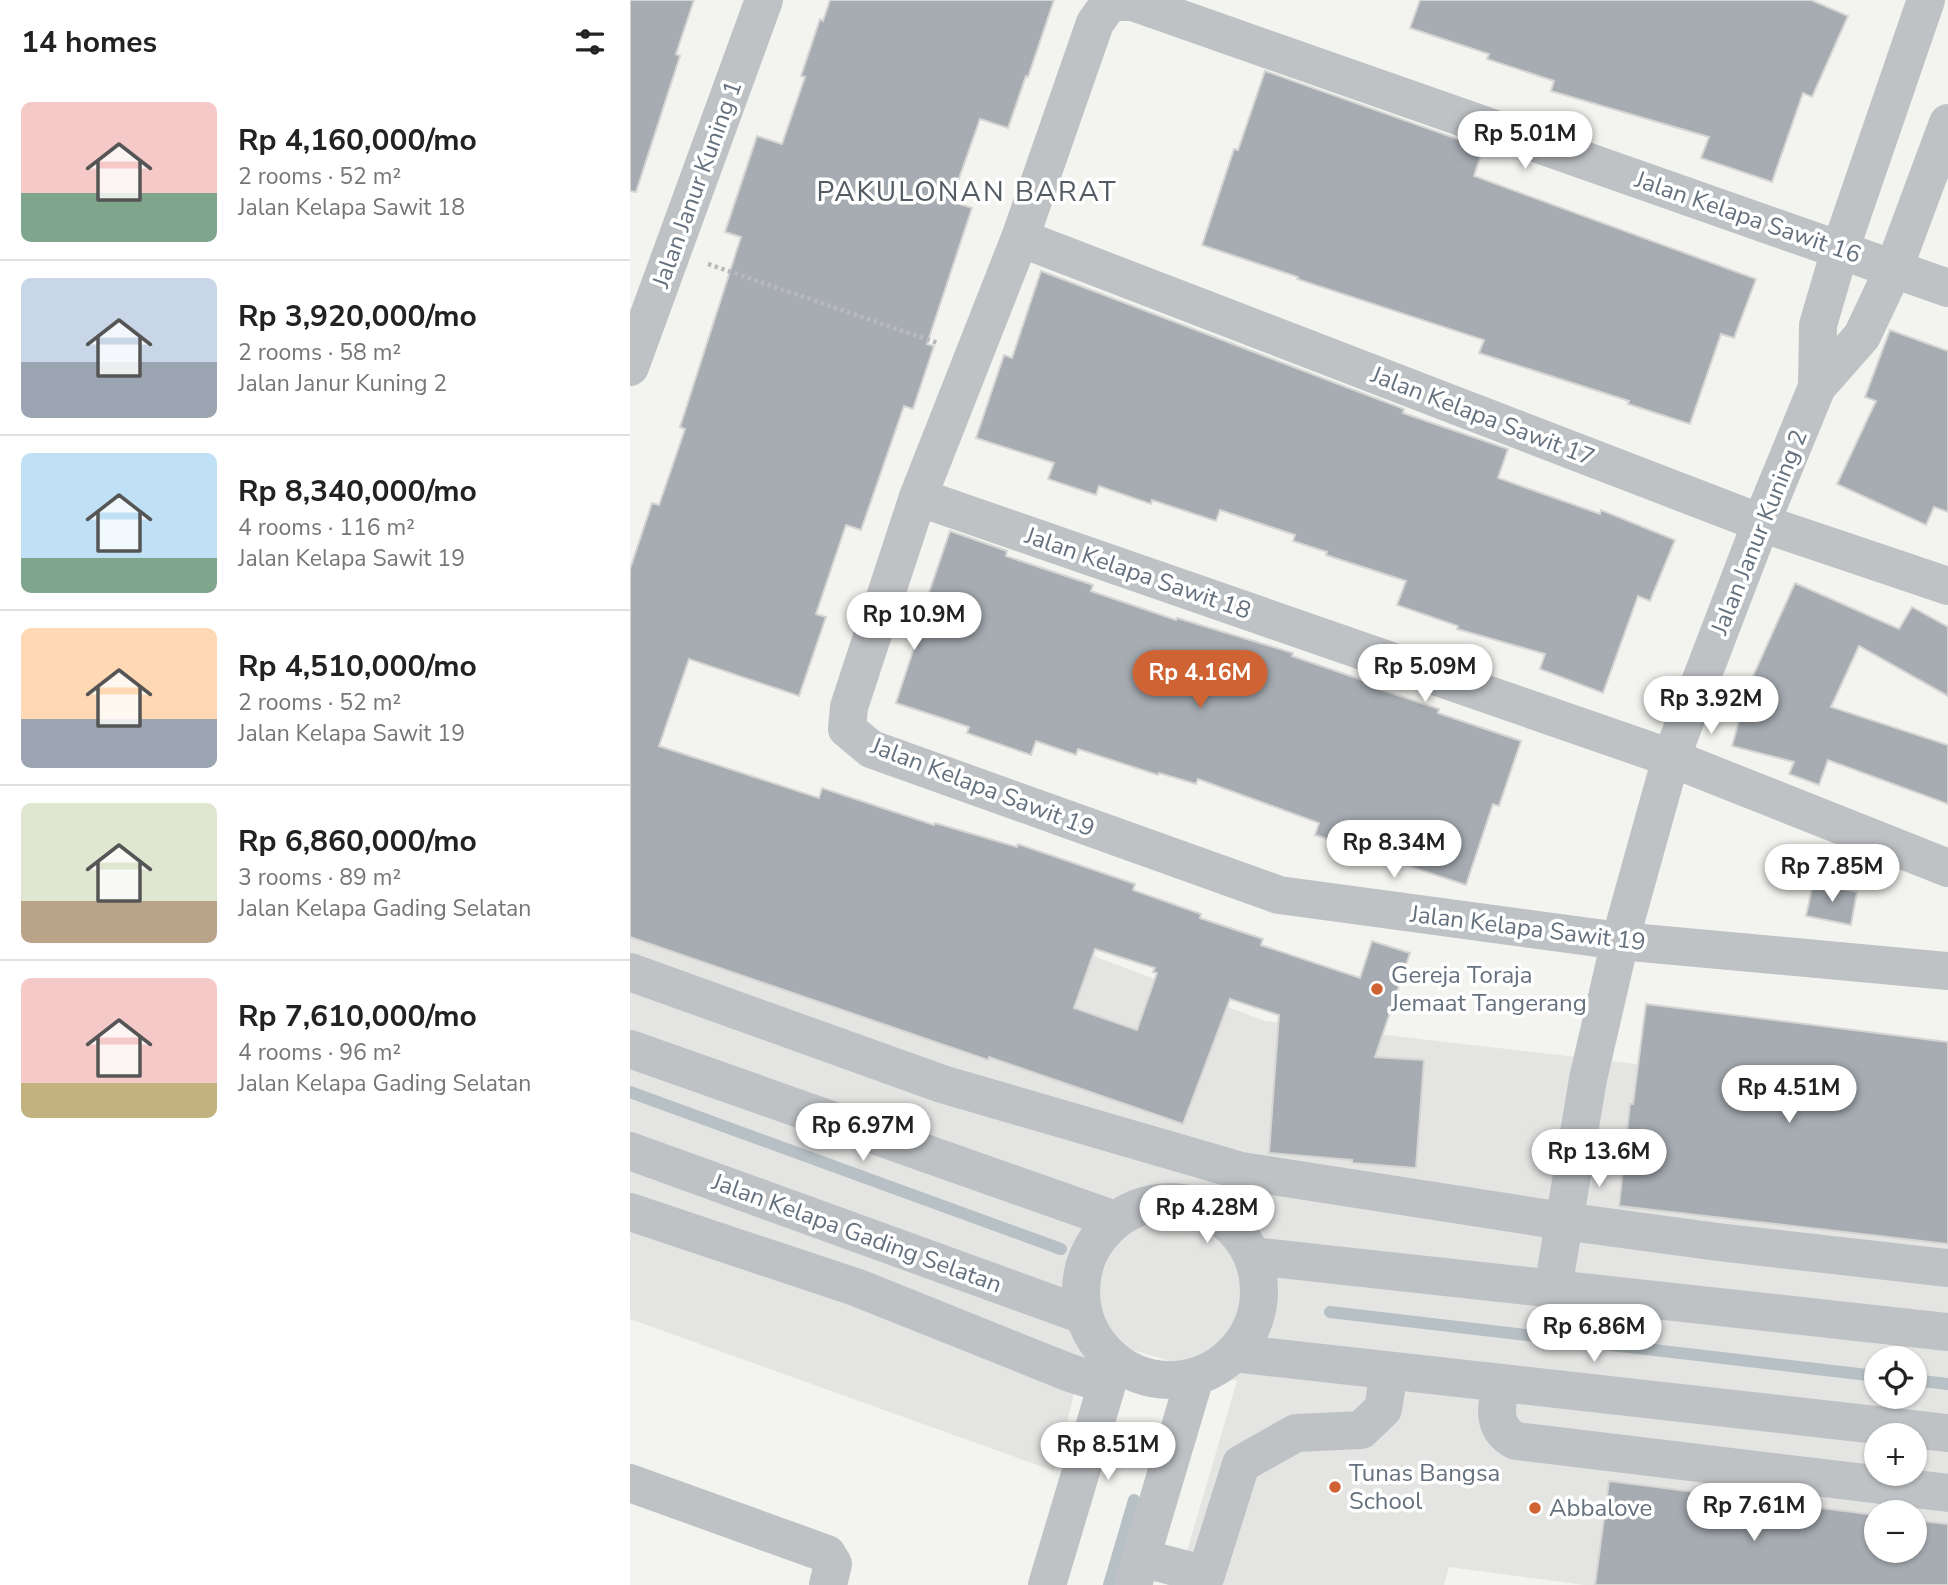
<!DOCTYPE html>
<html lang="en">
<head>
<meta charset="utf-8">
<style>
  :root { --surface:#fff; --page:#f2f2f2; --text:#222; --muted:#767676; --line:#e0e0e0; --accent:#d06333 }
  body { margin:0; font-family:"Nunito Sans",sans-serif; background:var(--page); color:var(--text); height:100vh; display:flex; flex-direction:column; font-size:26px; white-space:nowrap }
  * { box-sizing:border-box; margin:0 }
  p { font-size:23px; color:var(--muted) }
  .icon { flex:none; width:38px; height:38px; fill:none; stroke:currentColor; stroke-width:2; stroke-linecap:round; stroke-linejoin:round }
  .map { position:relative; flex:1; overflow:hidden }
  .sheet { display:flex; flex-direction:column; background:var(--surface); width:630px }
  .sheet>* { flex:none }
  .fabs { position:absolute; left:1234px; top:1346px; display:grid; gap:14px }
  .fabs a { display:grid; place-items:center; width:63px; height:63px; border-radius:50%; background:var(--surface); box-shadow:0 2px 5px #0004; font-size:35px }
  .price { position:absolute; translate:-50% -60px; padding:0 16px; border-radius:24px; background:#fff; color:#222; font-size:23px; line-height:46px; filter:drop-shadow(0 2px 4px #0008) }
  .price::after { content:''; position:absolute; left:50%; top:42px; width:21px; height:16px; margin-left:-10px; background:inherit; clip-path:polygon(0 0,100% 0,50% 100%) }
  .price.selected { background:var(--accent); color:#fff }
  ul { padding:0; list-style:none }
  li { display:flex; align-items:center; gap:21px; height:175px; padding:0 21px }
  li+li { border-top:2px solid var(--line) }
  li span { display:grid; place-items:center; flex:none; width:196px; height:140px; border-radius:10px; color:#555 }
  li>.icon { margin-inline-start:auto }
  span .icon { width:84px; height:84px; fill:#fffc; stroke-width:1 }
  li b { font-size:30px }
  h2 { display:flex; justify-content:space-between; align-items:center; height:84px; padding:0 21px; font-size:30px }
  main { display:flex; flex:1; min-height:0 }
  .map>svg:first-child { display:block }
</style>
</head>
<body>
<main>
<section class="sheet">
<h2>14 homes<svg class="icon" aria-label="filters" viewBox="0 0 24 24"><path d="M4 7h16M4 17h16"/><circle cx="9" cy="7" r="2"/><circle cx="15" cy="17" r="2"/></svg></h2>
<ul>
<li><span style="background:linear-gradient(#f6c9c9 65%,#7fa58c 0)"><svg class="icon" aria-label="home" viewBox="0 0 24 24"><path d="M3 11l9-7 9 7M6 9v11h12V9"/></svg></span><div><b>Rp 4,160,000/mo</b><p>2 rooms · 52 m²</p><p>Jalan Kelapa Sawit 18</p></div></li>
<li><span style="background:linear-gradient(#c9d6e8 60%,#9aa5b1 0)"><svg class="icon" aria-label="home" viewBox="0 0 24 24"><path d="M3 11l9-7 9 7M6 9v11h12V9"/></svg></span><div><b>Rp 3,920,000/mo</b><p>2 rooms · 58 m²</p><p>Jalan Janur Kuning 2</p></div></li>
<li><span style="background:linear-gradient(#bfe0f5 75%,#7fa58c 0)"><svg class="icon" aria-label="home" viewBox="0 0 24 24"><path d="M3 11l9-7 9 7M6 9v11h12V9"/></svg></span><div><b>Rp 8,340,000/mo</b><p>4 rooms · 116 m²</p><p>Jalan Kelapa Sawit 19</p></div></li>
<li><span style="background:linear-gradient(#ffd9b3 65%,#9aa5b1 0)"><svg class="icon" aria-label="home" viewBox="0 0 24 24"><path d="M3 11l9-7 9 7M6 9v11h12V9"/></svg></span><div><b>Rp 4,510,000/mo</b><p>2 rooms · 52 m²</p><p>Jalan Kelapa Sawit 19</p></div></li>
<li><span style="background:linear-gradient(#dfe7d0 70%,#b9a48a 0)"><svg class="icon" aria-label="home" viewBox="0 0 24 24"><path d="M3 11l9-7 9 7M6 9v11h12V9"/></svg></span><div><b>Rp 6,860,000/mo</b><p>3 rooms · 89 m²</p><p>Jalan Kelapa Gading Selatan</p></div></li>
<li><span style="background:linear-gradient(#f6c9c9 75%,#c2b280 0)"><svg class="icon" aria-label="home" viewBox="0 0 24 24"><path d="M3 11l9-7 9 7M6 9v11h12V9"/></svg></span><div><b>Rp 7,610,000/mo</b><p>4 rooms · 96 m²</p><p>Jalan Kelapa Gading Selatan</p></div></li>
</ul>
</section>
<div class="map">
<svg width="1318" height="1585" viewBox="0 0 1318 1585">
  <rect width="100%" height="100%" fill="#f3f4f0"/>
  <path fill="#e4e5e3" fill-rule="evenodd" d="M0,780l635,241 683,79v485h-363l-136,-18 -5,18h-267l60,-204 -148,-44 -35,134 -424,-152zM1246,1358h38v38h-38zM1246,1435h38v39h-38zM1246,1512h38v38h-38z"/>
  <g fill="none" stroke-linecap="round" stroke-linejoin="round">
    <g stroke="#b7c1c5" stroke-width="12">
      <path d="M0,1092l431,157"/>
      <path d="M700,1312l546,64"/>
      <path d="M1284,1380l34,4"/>
      <path d="M479,1585l25,-85"/>
    </g>
  </g>
  <g fill="#a6acb2" stroke="#d5d5d3" stroke-width="2" fill-rule="evenodd">
    <path d="M0,0h64l-18,54 4,2 -44,136 -6,-1z"/>
    <path d="M200,0h224l-26,77 -2,-1 -18,52 -28,-9 -29,82 21,7 -45,136 7,2 -21,63 -9,-3 -43,124 -15,-5 -30,89 10,3 -27,79 -110,-37 -30,87 160,52 3,-10 112,37 1,-2 82,24 1,-3 117,40 -2,6 68,24 -1,4 63,21 -2,6 99,33 12,-37 38,12 -35,104 49,3 -8,108 -64,-5v-3l-83,-7 10,-138 -49,-16 -47,125 -194,-67 -1,3 -358,-123v-368l22,-66 7,2 26,-76 -5,-2 61,-190 -16,-5 32,-96 25,8 23,-67 -4,-1 19,-57 3,2zM465,949l60,19 -2,4 4,1 -20,57 -63,-22z"/>
    <path d="M790,0h391l37,16 -36,81 -9,-4 -31,89 -71,-24 8,-21 -158,-46 3,-10 -67,-22 2,-5 -79,-26z"/>
    <path d="M635,71l218,77 -9,28 282,103 -22,59 -13,-4 -31,90 -62,-20 1,-3 -150,-48 5,-13 -187,-61 1,-2 -96,-32 32,-96 4,1z"/>
    <path d="M411,271l363,138 -1,4 105,36 -10,29 102,36 1,-4 74,30 -25,61 -12,-5 -35,97 -63,-24 5,-15 -88,-25 1,-3 -61,-21 9,-24 -80,-26 1,-3 -34,-11 2,-6 -75,-25 -4,11 -64,-21 -1,4 -52,-18 -3,9 -48,-16 6,-16 -78,-25 28,-83 8,3z"/>
    <path d="M1260,330l58,21v161l-14,-5 -8,18 -89,-41 39,-83 -11,-4z"/>
    <path d="M320,531l57,20 -1,5 87,29 -2,6 85,29 1,-2 116,35 -1,3 79,27 -1,3 69,23 -1,4 83,28 -22,65 -6,-2 -27,81 -151,-50 4,-12 -121,-44 -2,5 -37,-11 -1,2 -80,-26 -2,6 -40,-14 -5,14 -64,-22 2,-6 -73,-24 27,-83 -3,-1z"/>
    <path d="M1165,583l104,46 13,-22 36,20v69l-89,-50 -28,61 117,38v59l-120,-44 -9,25 -30,-11 5,-12 -62,-16 17,-61z"/>
    <path d="M1183,883l44,9 -6,33 -45,-9z"/>
    <path d="M1016,1004l302,38v202l-329,-38 11,-102h3z"/>
    <path d="M979,1481l267,34v35h38v-30l34,4v61h-353z"/>
  </g>
  <g fill="none" stroke-linecap="round" stroke-linejoin="round">
    <path stroke="#b7b9bc" stroke-width="4.5" stroke-dasharray="3.5 3.5" stroke-linecap="butt" d="M78,264l230,79"/>
    <g stroke="#bfc2c5" stroke-width="38">
      <path d="M390,238l741,285 187,63"/>
      <path d="M1318,288l-815,-286h-23l-15,21 -75,215 -102,259 -69,210 -2,22 24,20 408,146 341,46 328,30"/>
      <path d="M0,367l134,-367"/>
      <path d="M1187,387l1,-62 22,-75 86,-250"/>
      <path d="M288,497l753,261 277,110"/>
      <path d="M0,972l312,112 299,87 322,50 155,21 230,26"/>
      <path d="M0,1049l485,171"/>
      <path d="M0,1151l453,164"/>
      <circle cx="540" cy="1291" r="89"/>
      <path d="M0,1212l228,76 212,85 36,11"/>
      <path d="M623,1256l695,76"/>
      <path d="M923,1289l35,-210 32,-138 51,-183 90,-235 56,-136 45,-51 32,-68 54,-145"/>
      <path d="M604,1353l714,80"/>
      <path d="M872,1384c-7,23 -10,45 14,57l432,52"/>
      <path d="M0,1483l197,71 6,10 -5,21"/>
      <path d="M511,1558l65,17 35,-111 55,-31 65,-3 22,-21 6,-37"/>
      <path d="M417,1585l67,-224"/>
      <path d="M503,1585l62,-208"/>
    </g>
  </g>
  <g fill="#d06333" stroke="#fff" stroke-width="2.5">
    <circle cx="747" cy="989" r="7"/>
    <circle cx="705" cy="1487" r="7"/>
    <circle cx="905" cy="1508" r="7"/>
  </g>
  <g text-anchor="middle" stroke-width="7" stroke-linejoin="round" paint-order="stroke">
    <g font-size="24" fill="#65717e" stroke="#fff">
      <text transform="translate(67 184) rotate(-70)" y="8">Jalan Janur Kuning 1</text>
      <text transform="translate(1118 217) rotate(19)" y="8">Jalan Kelapa Sawit 16</text>
      <text transform="translate(853 416) rotate(21)" y="8">Jalan Kelapa Sawit 17</text>
      <text transform="translate(1129 532) rotate(-68)" y="8">Jalan Janur Kuning 2</text>
      <text transform="translate(508 573) rotate(19)" y="8">Jalan Kelapa Sawit 18</text>
      <text transform="translate(353 787) rotate(21)" y="8">Jalan Kelapa Sawit 19</text>
      <text transform="translate(898 928) rotate(7)" y="8">Jalan Kelapa Sawit 19</text>
      <text transform="translate(227 1233) rotate(20)" y="8">Jalan Kelapa Gading Selatan</text>
    </g>
    <g font-size="24" fill="#65717e" stroke="#fff" text-anchor="start">
      <text x="761" y="983">Gereja Toraja<tspan x="761" dy="28">Jemaat Tangerang</tspan></text>
      <text x="719" y="1481">Tunas Bangsa<tspan x="719" dy="28">School</tspan></text>
      <text x="919" y="1516">Abbalove</text>
    </g>
    <g font-size="28" letter-spacing="2" fill="#535b64" stroke="#fff">
      <text x="337" y="201">PAKULONAN BARAT</text>
    </g>
  </g>
</svg>
<div class="fabs">
<a><svg class="icon" aria-label="locate" viewBox="0 0 24 24"><circle cx="12" cy="12" r="6"/><path d="M12 2v4M12 18v4M2 12h4M18 12h4"/></svg></a>
<a>+</a>
<a>−</a>
</div>
<b class="price" style="left:895px;top:171px">Rp 5.01M</b>
<b class="price" style="left:284px;top:652px">Rp 10.9M</b>
<b class="price" style="left:795px;top:704px">Rp 5.09M</b>
<b class="price selected" style="left:570px;top:710px">Rp 4.16M</b>
<b class="price" style="left:1081px;top:736px">Rp 3.92M</b>
<b class="price" style="left:764px;top:880px">Rp 8.34M</b>
<b class="price" style="left:1202px;top:904px">Rp 7.85M</b>
<b class="price" style="left:1159px;top:1125px">Rp 4.51M</b>
<b class="price" style="left:233px;top:1163px">Rp 6.97M</b>
<b class="price" style="left:969px;top:1189px">Rp 13.6M</b>
<b class="price" style="left:577px;top:1245px">Rp 4.28M</b>
<b class="price" style="left:964px;top:1364px">Rp 6.86M</b>
<b class="price" style="left:478px;top:1482px">Rp 8.51M</b>
<b class="price" style="left:1124px;top:1543px">Rp 7.61M</b>
</div>
</main>
</body>
</html>
